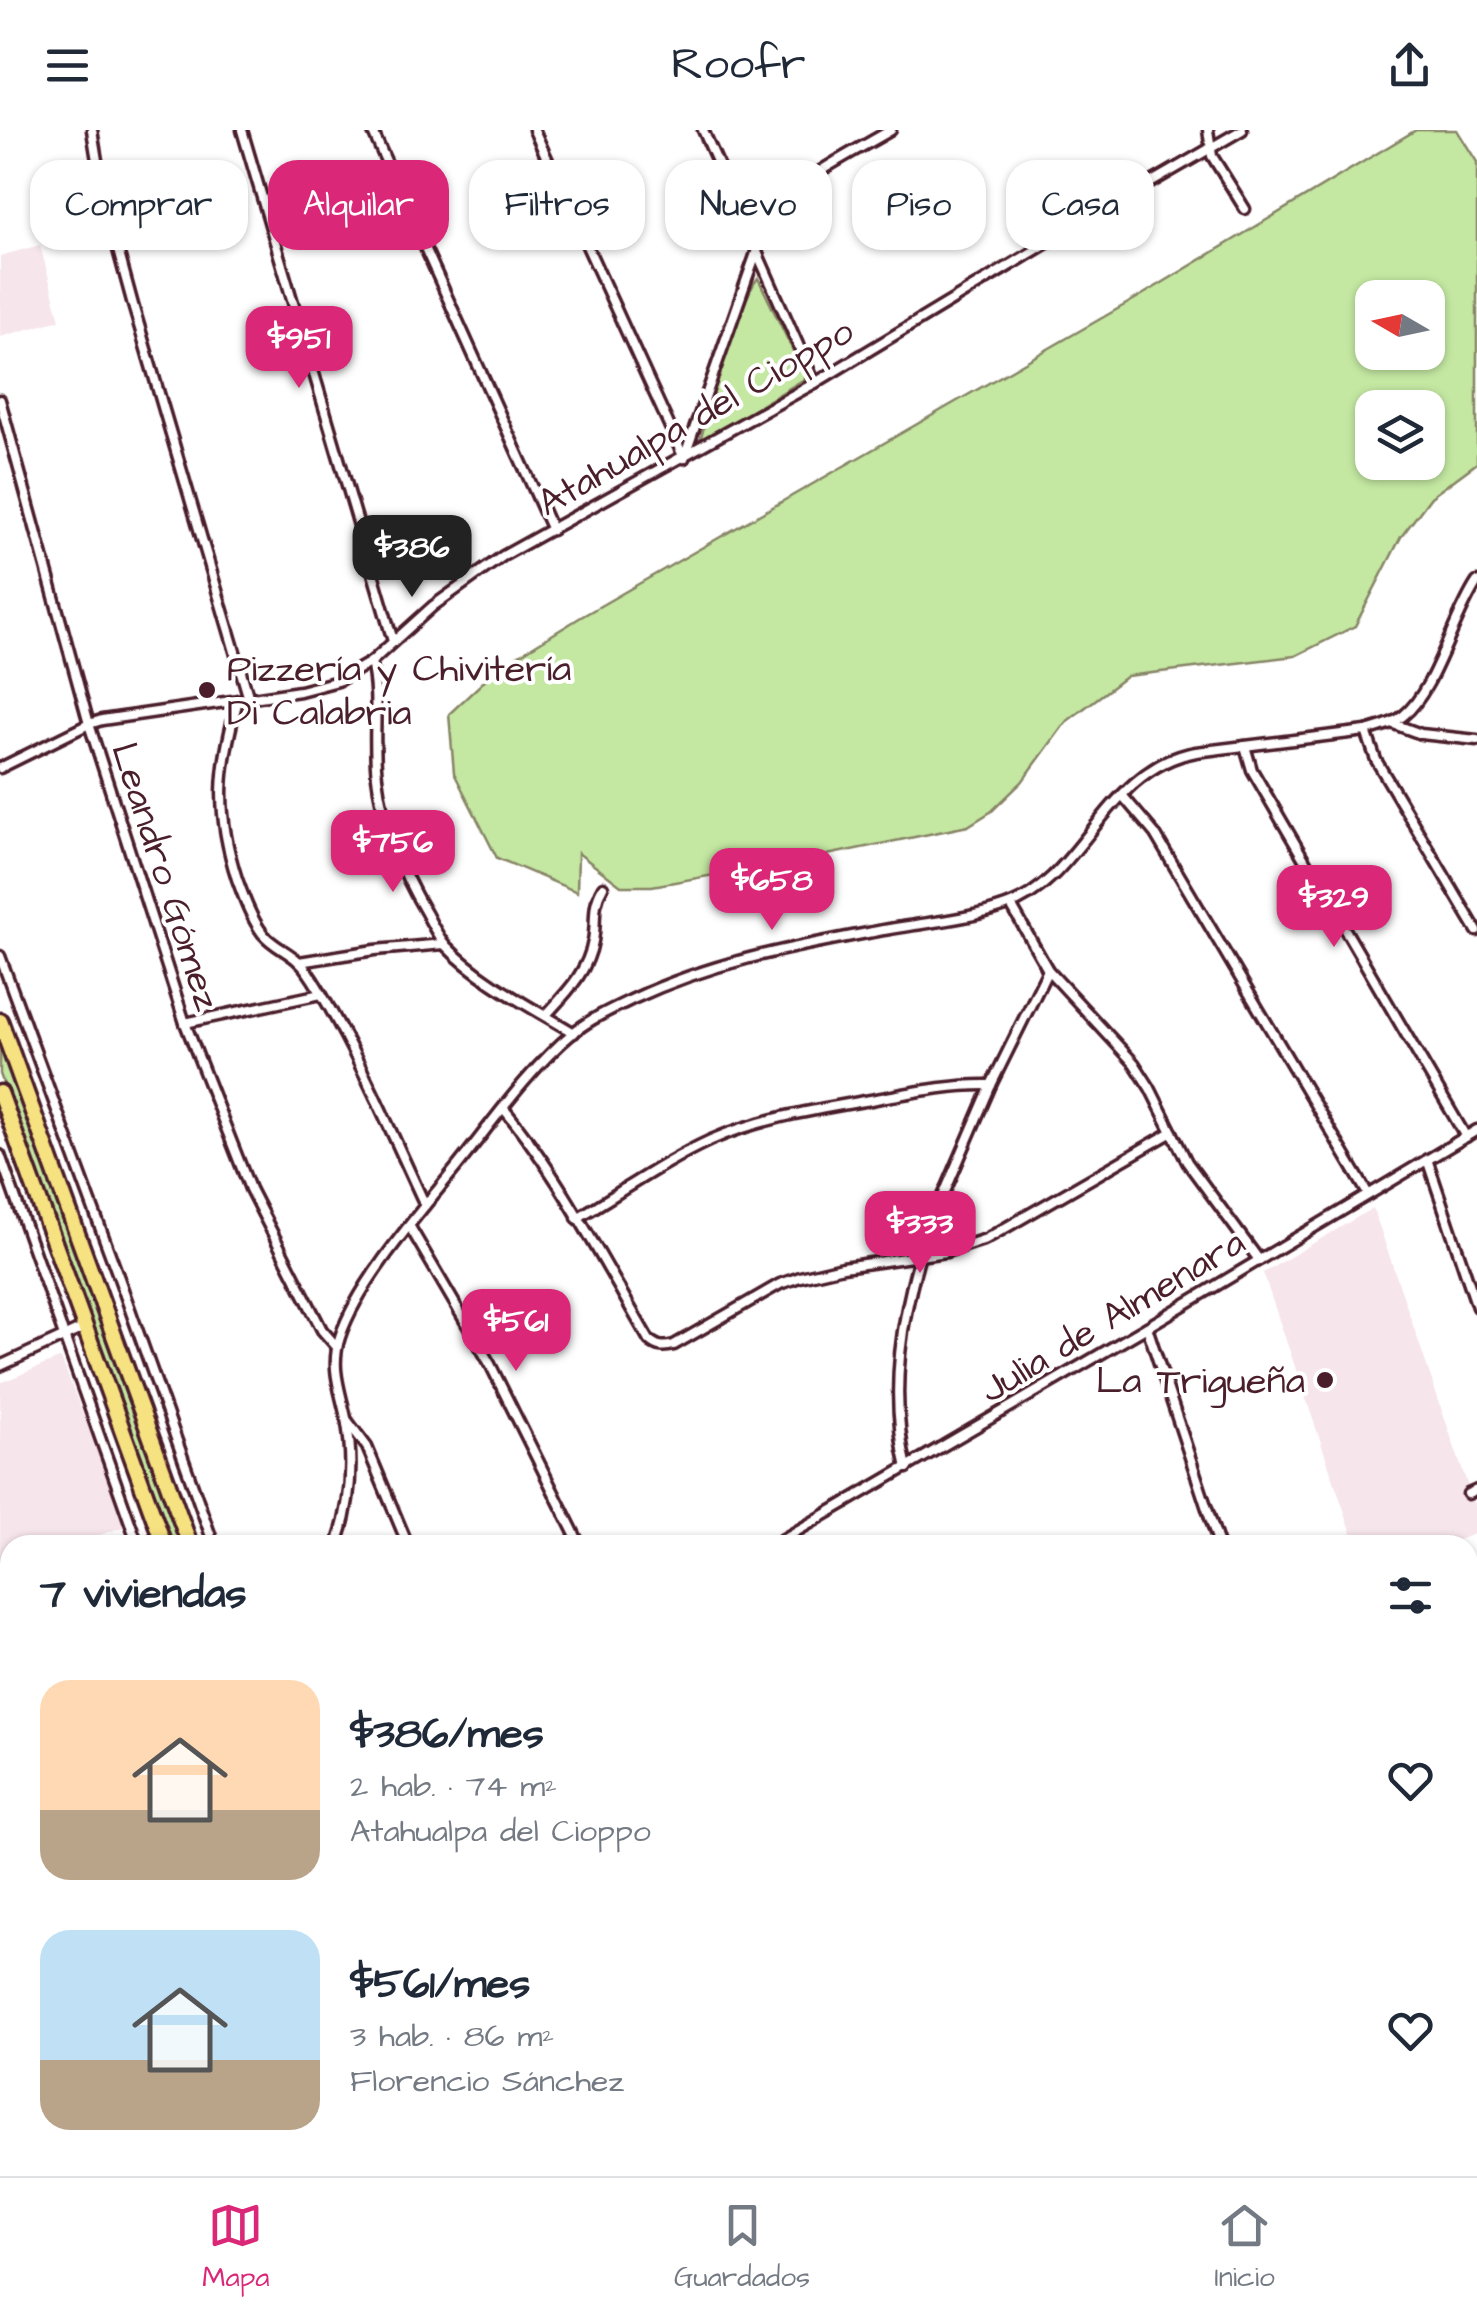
<!DOCTYPE html>
<html lang="es">
<head>
<meta charset="utf-8">
<style>
  :root { --surface:#fff; --page:#f6f6f7; --text:#1f2937; --muted:#747a83; --line:#e0e1e3; --accent:#db2777 }
  body { margin:0; font-family:"Architects Daughter",sans-serif; background:var(--page); color:var(--text); height:100vh; display:flex; flex-direction:column; font-size:38px; white-space:nowrap }
  * { box-sizing:border-box; margin:0 }
  p { font-size:32px; color:var(--muted) }
  .icon { flex:none; width:55px; height:55px; fill:none; stroke:currentColor; stroke-width:2; stroke-linecap:round; stroke-linejoin:round }
  .map { position:relative; flex:1; overflow:hidden }
  .panel { position:absolute; left:0px; top:1405px; width:1478px; height:642px; display:flex; flex-direction:column; background:var(--surface); border-radius:30px 30px 0 0; box-shadow:0 2px 8px #0004 }
  .panel>* { flex:none }
  .hud { position:absolute; left:30px; top:30px; width:1418px; height:90px; display:flex; gap:20px }
  .needle { width:65px; rotate:279deg }
  .tools { position:absolute; left:1355px; top:150px; display:grid; gap:20px }
  .tools a { display:grid; place-items:center; width:90px; height:90px; border-radius:20px; background:var(--surface); box-shadow:0 2px 8px #0004; font-size:50px }
  .price { position:absolute; translate:-50% -85px; padding:0 22px; border-radius:20px; background:var(--accent); color:#fff; font-size:32px; line-height:65px; filter:drop-shadow(0 2px 5px #0008) }
  .price::after { content:''; position:absolute; left:50%; top:60px; width:30px; height:22px; margin-left:-15px; background:inherit; clip-path:polygon(0 0,100% 0,50% 100%) }
  .price.active { background:#222; color:#fff }
  ul { padding:0; list-style:none }
  li { display:flex; align-items:center; gap:30px; height:250px; padding:0 40px }
  li span { display:grid; place-items:center; flex:none; width:280px; height:200px; border-radius:30px; color:#555 }
  li>.icon { margin-inline-start:auto }
  span .icon { width:120px; height:120px; fill:#fffc; stroke-width:1 }
  li b { font-size:42px }
  h2 { display:flex; justify-content:space-between; align-items:center; height:120px; padding:0 40px; font-size:42px }
  .tag { padding:0 35px; border-radius:30px; background:var(--surface); box-shadow:0 2px 8px #0004; font-size:35px; line-height:90px }
  .tag.active { background:var(--accent); color:#fff }
  header { display:flex; justify-content:space-between; align-items:center; height:130px; padding:0 40px; background:var(--surface); font-size:45px; font-weight:600 }
  .tab-bar { display:flex; justify-content:space-around; align-items:center; height:140px; border-top:2px solid var(--line); background:var(--surface); font-size:28px; color:var(--muted) }
  .tab-bar a { display:grid; justify-items:center; gap:5px }
  .tab-bar .active { color:var(--accent) }
  .map>svg:first-child { display:block }
</style>
</head>
<body>
<header><svg class="icon" aria-label="menu" viewBox="0 0 24 24"><path d="M4 6h16M4 12h16M4 18h16"/></svg>Roofr<svg class="icon" aria-label="share" viewBox="0 0 24 24"><path d="M12 15V3M7 8l5-5 5 5M5 13v7h14v-7"/></svg></header>
<div class="map">
<svg width="1477" height="2046" viewBox="0 0 1477 2046">
  <rect width="100%" height="100%" fill="#fff"/>
  <filter id="ink" filterUnits="userSpaceOnUse"><feTurbulence type="fractalNoise" baseFrequency=".01" numOctaves="2"/><feDisplacementMap in="SourceGraphic" scale="20" xChannelSelector="R" yChannelSelector="G"/><feConvolveMatrix kernelMatrix="1 2 1 2 8 2 1 2 1" color-interpolation-filters="sRGB"/></filter>
  <g filter="url(#ink)">
    <g fill="#f6e5eb">
      <path d="M40,115l20,75 -60,17v-81z"/>
      <path d="M1373,1078l104,305v20l-33,12h-88l-93,-272z"/>
      <path d="M61,1228l65,168 -55,19h-61v22l-10,4 10,29v51l-10,3v-271z"/>
      <path d="M603,2038h407l-14,8h-408z"/>
    </g>
    <g fill="#c4e8a2" stroke="#878466" stroke-width="2.5" fill-rule="evenodd">
      <path d="M1416,0h41l20,32v301l-46,34 -30,40 -46,89 -60,30 -168,20 -61,46 -44,60 -30,29 -24,15 -141,29 -175,31h-31l-43,-33 -1,39 -80,-34 -43,-85 -5,-59 49,-46 83,-51 561,-322zM1372,168h56v54h-56zM1372,278h56v54h-56z"/>
      <path d="M758,148l48,100 -106,64c10,-42 23,-82 38,-121 6,-15 10,-31 20,-43z"/>
      <path d="M0,910l184,505h-13l-171,-471z"/>
    </g>
    <g fill="none" stroke-linecap="round" stroke-linejoin="round">
      <path stroke="#6b8a95" stroke-width="2.5" d="M1468,1844l9,-4"/>
      <defs>
        <g id="minor">
          <path d="M92,0l10,61 31,114 116,394"/>
          <path d="M242,0l151,511"/>
          <path d="M372,0l180,400"/>
          <path d="M534,0l150,328"/>
          <path d="M703,0l112,253"/>
          <path d="M1208,0l4,26 33,53"/>
          <path d="M0,270l89,324 96,299 65,166 72,141 15,17"/>
          <path d="M684,328l72,-205c8,-17 14,-34 25,-49 23,-29 77,-54 110,-74"/>
          <path d="M371,532c9,38 1,76 6,115 6,49 24,94 49,136 6,11 12,24 20,33 32,34 87,62 128,87"/>
          <path d="M238,570c-19,68 -23,111 -1,179 7,19 14,39 26,55 11,13 25,17 36,28 9,8 16,21 22,31 40,68 71,141 104,212"/>
          <path d="M1391,593l30,11 56,6"/>
          <path d="M1366,601l10,29 101,171"/>
          <path d="M1245,616l7,24 214,367"/>
          <path d="M0,638l89,-44 13,-4 198,-29 38,-10 33,-19 62,-56 70,-50 312,-173 252,-152 175,-101"/>
          <path d="M1122,665l33,39 213,360"/>
          <path d="M1011,775l37,65 86,93 16,25 37,74 72,98"/>
          <path d="M0,826l120,325 94,264"/>
          <path d="M299,832l76,-12 69,-6"/>
          <path d="M546,885c19,-21 42,-43 47,-74 4,-22 -2,-34 10,-54"/>
          <path d="M185,893l136,-29"/>
          <path d="M504,979c55,66 101,156 145,231 8,7 14,8 25,5l106,-61 20,-7 43,-10 103,-15 40,-13 186,-107"/>
          <path d="M0,1025l138,390"/>
          <path d="M1427,1029l50,148"/>
          <path d="M577,1088c44,-26 88,-57 134,-78 53,-23 109,-31 165,-41 38,-7 76,-15 115,-14"/>
          <path d="M410,1097l80,137 90,181"/>
          <path d="M1147,1197l72,218"/>
          <path d="M0,1236l85,-39"/>
          <path d="M346,1289l21,28 41,98"/>
          <path d="M907,1338c-19,-76 -5,-156 18,-230l66,-153 57,-115"/>
          <path d="M1468,1364l9,-4"/>
          <path d="M337,1415c14,-41 17,-84 9,-127 -6,-29 -16,-51 -6,-81 17,-53 79,-124 115,-168 37,-46 73,-99 119,-137 18,-14 38,-23 59,-33 79,-37 155,-51 240,-67 44,-9 91,-11 133,-26 77,-26 99,-138 190,-154l170,-21c13,-4 27,-7 37,-15 32,-25 49,-97 74,-134"/>
          <path d="M773,1415l374,-218 330,-197"/>
          <path d="M444,2038l3,8"/>
        </g>
        <g id="trunk">
          <path d="M0,891l190,524"/>
          <path d="M0,963l164,452"/>
          <path d="M390,2038l3,8"/>
          <path d="M414,2038l3,8"/>
          <path d="M426,2038l2,8"/>
        </g>
      </defs>
      <use href="#minor" stroke="#4a1f2b" stroke-width="15"/>
      <use href="#trunk" stroke="#4a1f2b" stroke-width="21"/>
      <use href="#minor" stroke="#fff" stroke-width="8"/>
      <use href="#trunk" stroke="#f6e281" stroke-width="14"/>
    </g>
  </g>
  <g fill="#4a1f2b" stroke="#fff" stroke-width="4">
    <circle cx="207" cy="560" r="10"/>
    <circle cx="1325" cy="1250" r="10"/>
  </g>
  <g text-anchor="middle" stroke-width="8" stroke-linejoin="round" paint-order="stroke">
    <g font-size="38" fill="#4a1f2b" stroke="#fff">
      <text transform="translate(695 286) rotate(-30)" y="13">Atahualpa del Cioppo</text>
      <text transform="translate(167 746) rotate(72)" y="13">Leandro Gómez</text>
      <text transform="translate(1112 1185) rotate(-31)" y="13">Julia de Almenara</text>
    </g>
    <g font-size="38" fill="#4a1f2b" stroke="#fff" text-anchor="start">
      <text x="227" y="551">Pizzería y Chivitería<tspan x="227" dy="44">Di Calabria</tspan></text>
      <text x="1305" y="1263" text-anchor="end">La Trigueña</text>
    </g>
  </g>
</svg>
<div class="tools">
<a><svg class="needle" viewBox="-14 -14 28 28"><path d="M0-13l5 13h-10z" fill="#e53935"/><path d="M0 13l5-13h-10z" fill="#747a83"/></svg></a>
<a><svg class="icon" aria-label="layers" viewBox="0 0 24 24"><path d="M12 4l9 5-9 5-9-5zM3 14l9 5 9-5"/></svg></a>
</div>
<b class="price" style="left:299px;top:261px">$951</b>
<b class="price active" style="left:412px;top:470px">$386</b>
<b class="price" style="left:393px;top:765px">$756</b>
<b class="price" style="left:772px;top:803px">$658</b>
<b class="price" style="left:1334px;top:820px">$329</b>
<b class="price" style="left:920px;top:1146px">$333</b>
<b class="price" style="left:516px;top:1244px">$561</b>
<div class="hud">
<a class="tag">Comprar</a>
<a class="tag active">Alquilar</a>
<a class="tag">Filtros</a>
<a class="tag">Nuevo</a>
<a class="tag">Piso</a>
<a class="tag">Casa</a>
</div>
<section class="panel">
<h2>7 viviendas<svg class="icon" aria-label="filters" viewBox="0 0 24 24"><path d="M4 7h16M4 17h16"/><circle cx="9" cy="7" r="2"/><circle cx="15" cy="17" r="2"/></svg></h2>
<ul>
<li><span style="background:linear-gradient(#ffd9b3 65%,#b9a48a 0)"><svg class="icon" aria-label="home" viewBox="0 0 24 24"><path d="M3 11l9-7 9 7M6 9v11h12V9"/></svg></span><div><b>$386/mes</b><p>2 hab. · 74 m²</p><p>Atahualpa del Cioppo</p></div><svg class="icon" aria-label="heart" viewBox="0 0 24 24"><path d="M12 20l-8-8c-3-5 5-10 8-4 3-6 11-1 8 4z"/></svg></li>
<li><span style="background:linear-gradient(#bfe0f5 65%,#b9a48a 0)"><svg class="icon" aria-label="home" viewBox="0 0 24 24"><path d="M3 11l9-7 9 7M6 9v11h12V9"/></svg></span><div><b>$561/mes</b><p>3 hab. · 86 m²</p><p>Florencio Sánchez</p></div><svg class="icon" aria-label="heart" viewBox="0 0 24 24"><path d="M12 20l-8-8c-3-5 5-10 8-4 3-6 11-1 8 4z"/></svg></li>
</ul>
</section>
</div>
<nav class="tab-bar">
<a class="active"><svg class="icon" aria-label="map" viewBox="0 0 24 24"><path d="M3 6l6-2 6 2 6-2v14l-6 2-6-2-6 2zM9 4v14M15 6v14"/></svg>Mapa</a>
<a><svg class="icon" aria-label="saved" viewBox="0 0 24 24"><path d="M7 4h10v16l-5-4-5 4z"/></svg>Guardados</a>
<a><svg class="icon" aria-label="home" viewBox="0 0 24 24"><path d="M3 11l9-7 9 7M6 9v11h12V9"/></svg>Inicio</a>
</nav>
</body>
</html>
